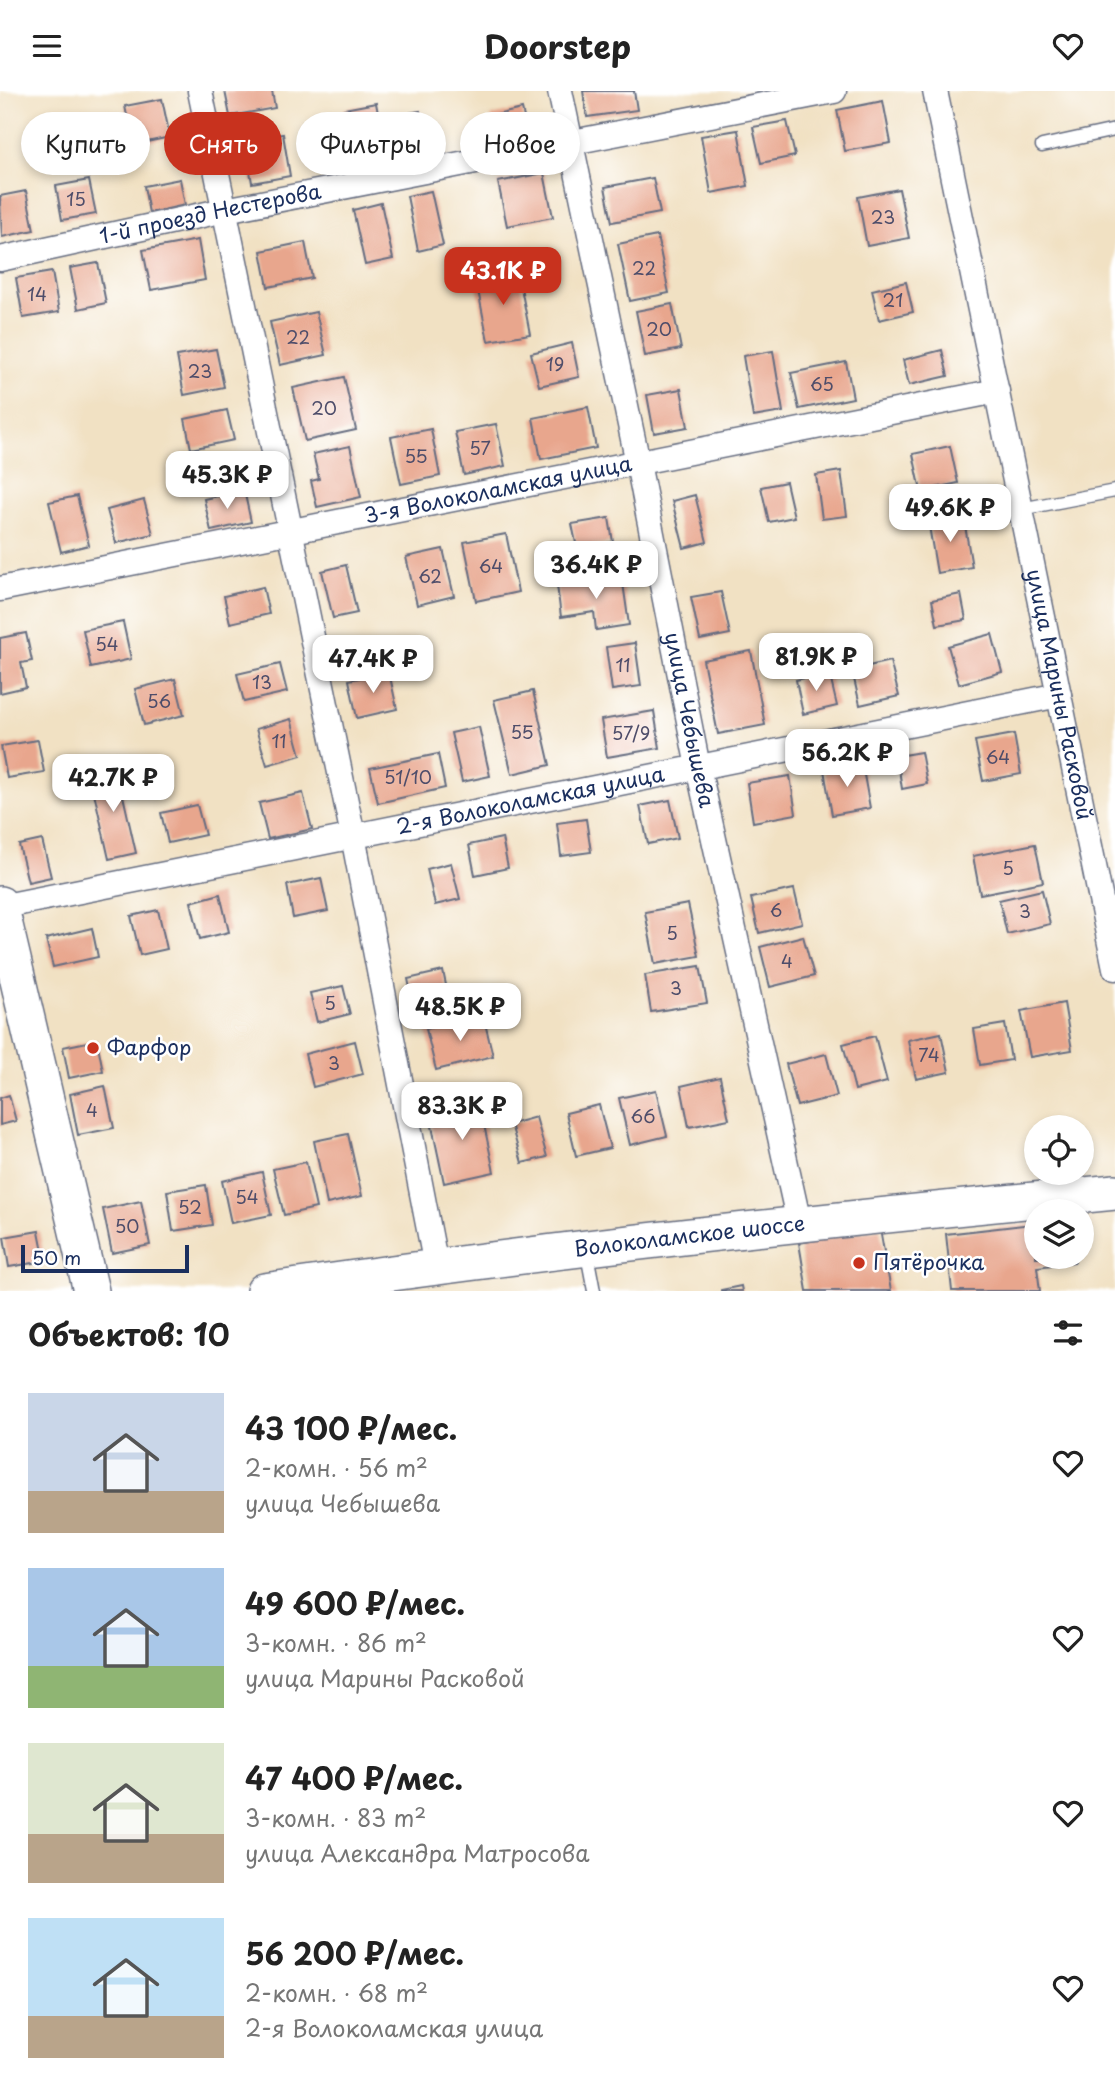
<!DOCTYPE html>
<html lang="ru">
<head>
<meta charset="utf-8">
<style>
  :root { --surface:#fff; --page:#f2f2f2; --text:#222; --muted:#767676; --accent:#c8321e }
  body { margin:0; font-family:"Playpen Sans",sans-serif; background:var(--page); color:var(--text); height:100vh; display:flex; flex-direction:column; font-size:26px; white-space:nowrap }
  * { box-sizing:border-box; margin:0 }
  p { font-size:23px; color:var(--muted) }
  .icon { flex:none; width:38px; height:38px; fill:none; stroke:currentColor; stroke-width:2; stroke-linecap:round; stroke-linejoin:round }
  .map { position:relative; height:1200px; overflow:hidden }
  .sheet { display:flex; flex-direction:column; background:var(--surface); flex:1 }
  .sheet>* { flex:none }
  .hud { position:absolute; left:21px; top:21px; width:700px; height:63px; display:flex; gap:14px }
  .buttons { position:absolute; left:1024px; top:1024px; display:grid; gap:14px }
  .buttons a { display:grid; place-items:center; width:70px; height:70px; border-radius:50%; background:var(--surface); box-shadow:0 4px 10px #0003; font-size:35px }
  .scale { position:absolute; left:21px; bottom:18px; width:168px; box-sizing:border-box; padding-left:7px; border:4px solid #1b2f5e; border-top:0; font-size:19px; line-height:24px; white-space:nowrap; color:#1b2f5e; -webkit-text-stroke:5px #fff; paint-order:stroke }
  .price { position:absolute; translate:-50% -60px; padding:0 16px; border-radius:14px; background:#fff; color:#222; font-size:23px; line-height:46px; filter:drop-shadow(0 2px 4px #0008) }
  .price::after { content:''; position:absolute; left:50%; top:42px; width:21px; height:16px; margin-left:-10px; background:inherit; clip-path:polygon(0 0,100% 0,50% 100%) }
  .price.selected { background:var(--accent); color:#fff }
  ul { padding:0; list-style:none }
  li { display:flex; align-items:center; gap:21px; height:175px; padding:0 28px }
  li span { display:grid; place-items:center; flex:none; width:196px; height:140px; border-radius:0px; color:#555 }
  li>.icon { margin-inline-start:auto }
  span .icon { width:84px; height:84px; fill:#fffc; stroke-width:1 }
  li b { font-size:30px }
  h2 { display:flex; justify-content:space-between; align-items:center; height:84px; padding:0 28px; font-size:30px }
  .tag { padding:0 24px; border-radius:32px; background:var(--surface); box-shadow:0 4px 10px #0003; font-size:24px; line-height:63px }
  .tag.selected { background:var(--accent); color:#fff }
  header { display:flex; justify-content:space-between; align-items:center; height:91px; padding:0 28px; background:var(--surface); font-size:32px; font-weight:700 }
  .map>svg:first-child { display:block }
</style>
</head>
<body>
<header><svg class="icon" aria-label="menu" viewBox="0 0 24 24"><path d="M4 6h16M4 12h16M4 18h16"/></svg>Doorstep<svg class="icon" aria-label="heart" viewBox="0 0 24 24"><path d="M12 20l-8-8c-3-5 5-10 8-4 3-6 11-1 8 4z"/></svg></header>
<div class="map">
<svg width="1115" height="1200" viewBox="0 0 1115 1200">
  <rect width="100%" height="100%" fill="#fff"/>
  <filter id="ink" filterUnits="userSpaceOnUse"><feTurbulence type="fractalNoise" baseFrequency=".0143" numOctaves="2"/><feDisplacementMap in="SourceGraphic" scale="14" xChannelSelector="R" yChannelSelector="G"/><feConvolveMatrix kernelMatrix="1 2 1 2 8 2 1 2 1" color-interpolation-filters="sRGB"/></filter>
  <filter id="wash" filterUnits="userSpaceOnUse"><feTurbulence type="fractalNoise" baseFrequency=".00686" numOctaves="4" result="noise"/><feDisplacementMap in="SourceGraphic" scale="28" xChannelSelector="R" yChannelSelector="G"/><feGaussianBlur stdDeviation="1.57" result="paint"/><feColorMatrix in="noise" values="0 0 0 0 0 0 0 0 0 0 0 0 0 0 0 0 0 1.4 0 .05"/><feComposite in="paint" operator="in"/></filter>
  <g filter="url(#wash)">
    <rect width="100%" height="100%" fill="#f1e1c3"/>
    <g id="blocks">
      <g fill="#e8a68d">
        <path d="M225,0h47l3,17 -45,8z"/>
        <path d="M583,0h51l3,19 -50,7z"/>
        <path d="M162,8l8,38 -37,8 -8,-39z"/>
        <path d="M883,10l8,42 -46,8 -8,-41z"/>
        <path d="M376,12l10,52 -33,6 -9,-52z"/>
        <path d="M522,18l5,21 -31,7 -5,-21z"/>
        <path d="M420,20l7,36 -28,5 -6,-36z"/>
        <path d="M787,30l8,35 -34,7 -8,-36z"/>
        <path d="M738,39l10,56 -37,7 -10,-57z"/>
        <path d="M283,43l7,42 -38,7 -7,-43z"/>
        <path d="M544,82l9,44 -46,9 -9,-44z"/>
        <path d="M653,87l7,35 -48,9 -7,-35z"/>
        <path d="M180,88l5,26 -36,8 -5,-27z"/>
        <path d="M89,89l7,34 -34,6 -6,-34z"/>
        <path d="M899,98l10,49 -42,8 -9,-49z"/>
        <path d="M26,100l8,39 -32,7 -2,-41z"/>
        <path d="M431,100l12,54 -25,6 -11,-55z"/>
        <path d="M381,112l12,56 -28,6 -12,-55z"/>
        <path d="M657,145l12,57 -39,8 -12,-57z"/>
        <path d="M198,149l7,40 -54,10 -8,-40z"/>
        <path d="M305,151l7,36 -44,9 -7,-36z"/>
        <path d="M98,172l8,40 -28,6 -8,-41z"/>
        <path d="M52,181l7,40 -36,6 -7,-40z"/>
        <path d="M518,181l12,62 -42,7 -12,-61z"/>
        <path d="M906,191l7,30 -34,8 -7,-30z"/>
        <path d="M672,213l9,45 -36,7 -9,-45z"/>
        <path d="M316,221l10,43 -46,10 -10,-43z"/>
        <path d="M572,252l7,34 -40,9 -8,-33z"/>
        <path d="M216,258l8,38 -40,8 -7,-39z"/>
        <path d="M942,259l6,26 -39,9 -6,-25z"/>
        <path d="M773,260l10,61 -30,5 -10,-61z"/>
        <path d="M846,271l7,36 -54,11 -8,-36z"/>
        <path d="M344,286l12,53 -51,11 -12,-53z"/>
        <path d="M681,298l7,38 -34,6 -7,-38z"/>
        <path d="M588,316l8,41 -55,11 -8,-41z"/>
        <path d="M227,319l7,30 -43,9 -6,-30z"/>
        <path d="M496,333l9,42 -41,9 -9,-43z"/>
        <path d="M431,338l9,47 -39,8 -10,-47z"/>
        <path d="M350,355l11,51 -44,10 -6,-26 8,-2 -6,-25z"/>
        <path d="M950,355l8,37 -37,8 -8,-37z"/>
        <path d="M841,380l6,45 -25,3 -6,-44z"/>
        <path d="M786,391l8,35 -25,5 -8,-35z"/>
        <path d="M244,399l7,32 -40,9 -7,-32z"/>
        <path d="M695,404l12,47 -23,6 -12,-47z"/>
        <path d="M77,405l12,49 -28,7 -12,-50z"/>
        <path d="M144,409l9,34 -37,9 -9,-33z"/>
        <path d="M963,423l9,53 -35,6 -9,-53z"/>
        <path d="M609,427l4,24 -36,6 -5,-24z"/>
        <path d="M506,443l12,58 -42,9 -12,-59z"/>
        <path d="M443,458l11,47 -37,9 -11,-48z"/>
        <path d="M346,474l11,48 -24,5 -11,-47z"/>
        <path d="M622,485l7,49 -33,5 -2,-18 -33,5 -4,-32z"/>
        <path d="M263,496l6,27 -39,9 -6,-27z"/>
        <path d="M721,501l9,42 -30,6 -9,-43z"/>
        <path d="M961,503l5,26 -29,5 -5,-25z"/>
        <path d="M123,531l8,37 -40,9 -8,-38z"/>
        <path d="M26,542l6,28 -11,2 5,24 -26,6v-55z"/>
        <path d="M992,543l10,38 -43,12 -11,-38z"/>
        <path d="M635,552l6,43 -29,4 -6,-43z"/>
        <path d="M751,560l14,74 -47,9 -15,-74z"/>
        <path d="M890,570l9,35 -39,9 -8,-35z"/>
        <path d="M280,573l7,28 -43,10 -7,-28z"/>
        <path d="M389,581l8,37 -40,9 -8,-38z"/>
        <path d="M829,581l8,34 -34,8 -7,-34z"/>
        <path d="M175,588l9,36 -40,10 -9,-36z"/>
        <path d="M533,600l17,74 -38,9 -18,-74z"/>
        <path d="M654,620l6,37 -53,9 -6,-37z"/>
        <path d="M291,628l10,36 -34,10 -11,-36z"/>
        <path d="M479,636l11,49 -28,6 -11,-49z"/>
        <path d="M1014,643l7,40 -38,7 -8,-40z"/>
        <path d="M38,649l6,32 -37,6 -6,-32z"/>
        <path d="M921,661l6,32 -25,5 -5,-33z"/>
        <path d="M438,663l7,34 -67,15 -8,-35z"/>
        <path d="M862,673l8,44 -38,7 -8,-45z"/>
        <path d="M117,678l19,84 -27,6 -19,-84z"/>
        <path d="M790,685l6,38 -43,8 -6,-39z"/>
        <path d="M303,702l9,36 -44,10 -9,-36z"/>
        <path d="M670,709l8,38 -30,6 -8,-38z"/>
        <path d="M197,714l8,30 -37,8 -7,-30z"/>
        <path d="M586,728l5,33 -30,4 -4,-33z"/>
        <path d="M502,747l6,30 -33,7 -6,-30z"/>
        <path d="M42,749l9,37 -23,5 -9,-37z"/>
        <path d="M1035,753l8,38 -63,12 -7,-38z"/>
        <path d="M451,772l9,36 -25,6 -8,-36z"/>
        <path d="M321,787l7,33 -35,7 -6,-33z"/>
        <path d="M794,798l8,34 -43,10 -8,-35z"/>
        <path d="M1042,799l8,34 -43,10 -8,-34z"/>
        <path d="M220,803l9,38 -29,7 -9,-37z"/>
        <path d="M688,813l11,52 -44,8 -10,-52z"/>
        <path d="M158,819l9,39 -27,6 -9,-39z"/>
        <path d="M92,837l6,29 -45,10 -7,-28z"/>
        <path d="M803,845l11,40 -44,11 -10,-40z"/>
        <path d="M700,875l7,37 -56,9 -6,-37z"/>
        <path d="M443,880l6,28 -35,8 -6,-28z"/>
        <path d="M343,895l7,28 -33,8 -7,-29z"/>
        <path d="M1064,912l8,47 -42,7 -9,-46z"/>
        <path d="M483,924l10,41 -57,14 -10,-41z"/>
        <path d="M1005,933l6,36 -31,5 -6,-36z"/>
        <path d="M941,942l8,39 -33,7 -8,-39z"/>
        <path d="M875,945l12,46 -32,8 -12,-46z"/>
        <path d="M97,949l6,31 -34,7 -6,-31z"/>
        <path d="M355,950l8,33 -50,13 -8,-33z"/>
        <path d="M826,963l11,42 -40,10 -11,-42z"/>
        <path d="M720,986l9,42 -40,8 -8,-41z"/>
        <path d="M105,995l9,42 -36,7 -8,-41z"/>
        <path d="M656,999l11,46 -37,9 -11,-47z"/>
        <path d="M9,1004l7,26 -16,4v-27z"/>
        <path d="M479,1010l15,71 -50,11 -15,-71z"/>
        <path d="M599,1014l11,43 -34,8 -10,-43z"/>
        <path d="M536,1026l11,40 -25,6 -11,-39z"/>
        <path d="M348,1043l14,62 -35,8 -13,-63z"/>
        <path d="M306,1071l10,46 -32,7 -11,-46z"/>
        <path d="M262,1081l9,43 -40,8 -9,-42z"/>
        <path d="M206,1094l6,40 -39,6 -6,-40z"/>
        <path d="M141,1110l9,44 -38,8 -9,-44z"/>
        <path d="M1032,1133l1,10h3v23h38l1,5 -38,5 3,24h-88l-6,-57z"/>
        <path d="M880,1138l11,62h-84l-8,-48z"/>
        <path d="M39,1140l6,30 -36,6 -5,-30z"/>
        <path d="M741,1195l1,5h-21v-1z"/>
      </g>
    </g>
  </g>
  <g filter="url(#ink)">
    <use href="#blocks" fill-opacity="0" stroke="#666d81" stroke-width="2"/>
    <g fill="none" stroke-linecap="round" stroke-linejoin="round">
      <defs>
        <g id="service">
          <path d="M1042,55l73,-16"/>
          <path d="M1021,418l94,-18"/>
          <path d="M586,1158l8,42"/>
        </g>
        <g id="minor">
          <path d="M200,0l153,745 83,430"/>
          <path id="s1" d="M560,0l78,372 60,304 101,456"/>
          <path id="s2" d="M935,0l180,877"/>
          <path id="s3" d="M0,168l225,-49 609,-119"/>
          <path id="s4" d="M0,498l997,-198"/>
          <path id="s5" d="M0,816l1059,-212"/>
        </g>
        <g id="secondary">
          <path d="M0,813l91,387"/>
          <path id="s6" d="M264,1200c283,-42 567,-71 851,-99"/>
        </g>
      </defs>
      <use href="#service" stroke="#666d81" stroke-width="15"/>
      <use href="#minor" stroke="#666d81" stroke-width="27"/>
      <use href="#secondary" stroke="#666d81" stroke-width="38"/>
      <use href="#service" stroke="#fff" stroke-width="12"/>
      <use href="#minor" stroke="#fff" stroke-width="24"/>
      <use href="#secondary" stroke="#fff" stroke-width="35"/>
    </g>
  </g>
  <g fill="#c8321e" stroke="#fff" stroke-width="2.5">
    <circle cx="93" cy="957" r="7"/>
    <circle cx="859" cy="1172" r="7"/>
  </g>
  <g text-anchor="middle" stroke-width="5" stroke-linejoin="round" paint-order="stroke">
    <g font-size="18" fill="#4e4d6a">
      <text x="76" y="115">15</text>
      <text x="883" y="133">23</text>
      <text x="644" y="184">22</text>
      <text x="37" y="210">14</text>
      <text x="893" y="216">21</text>
      <text x="659" y="245">20</text>
      <text x="298" y="253">22</text>
      <text x="555" y="280">19</text>
      <text x="200" y="287">23</text>
      <text x="822" y="300">65</text>
      <text x="324" y="324">20</text>
      <text x="480" y="364">57</text>
      <text x="416" y="372">55</text>
      <text x="491" y="482">64</text>
      <text x="430" y="492">62</text>
      <text x="107" y="560">54</text>
      <text x="623" y="581">11</text>
      <text x="262" y="598">13</text>
      <text x="159" y="617">56</text>
      <text x="522" y="648">55</text>
      <text x="631" y="649">57/9</text>
      <text x="279" y="657">11</text>
      <text x="998" y="673">64</text>
      <text x="408" y="693">51/10</text>
      <text x="1008" y="784">5</text>
      <text x="776" y="826">6</text>
      <text x="1025" y="827">3</text>
      <text x="672" y="849">5</text>
      <text x="787" y="877">4</text>
      <text x="676" y="904">3</text>
      <text x="330" y="919">5</text>
      <text x="929" y="971">74</text>
      <text x="334" y="979">3</text>
      <text x="92" y="1026">4</text>
      <text x="643" y="1032">66</text>
      <text x="247" y="1113">54</text>
      <text x="190" y="1123">52</text>
      <text x="127" y="1142">50</text>
    </g>
    <g font-size="21" fill="#1b2f5e" stroke="#fff">
      <text dy="7" stroke="none"><textPath href="#s3" startOffset="215">1-й проезд Нестерова</textPath></text>
      <text dy="7" stroke="none"><textPath href="#s4" startOffset="508">3-я Волоколамская улица</textPath></text>
      <text dy="7" stroke="none"><textPath href="#s2" startOffset="616">улица Марины Расковой</textPath></text>
      <text dy="7" stroke="none"><textPath href="#s1" startOffset="642">улица Чебышева</textPath></text>
      <text dy="7" stroke="none"><textPath href="#s5" startOffset="541">2-я Волоколамская улица</textPath></text>
      <text dy="7" stroke="none"><textPath href="#s6" startOffset="429">Волоколамское шоссе</textPath></text>
    </g>
    <g font-size="21" fill="#1b2f5e" stroke="#fff" text-anchor="start">
      <text x="107" y="964">Фарфор</text>
      <text x="873" y="1179">Пятёрочка</text>
    </g>
  </g>
</svg>
<div class="buttons">
<a><svg class="icon" aria-label="locate" viewBox="0 0 24 24"><circle cx="12" cy="12" r="6"/><path d="M12 2v4M12 18v4M2 12h4M18 12h4"/></svg></a>
<a><svg class="icon" aria-label="layers" viewBox="0 0 24 24"><path d="M12 4l9 5-9 5-9-5zM3 14l9 5 9-5"/></svg></a>
</div>
<div class="scale">50 m</div>
<b class="price selected" style="left:503px;top:216px">43.1K ₽</b>
<b class="price" style="left:227px;top:420px">45.3K ₽</b>
<b class="price" style="left:950px;top:453px">49.6K ₽</b>
<b class="price" style="left:596px;top:510px">36.4K ₽</b>
<b class="price" style="left:816px;top:602px">81.9K ₽</b>
<b class="price" style="left:373px;top:604px">47.4K ₽</b>
<b class="price" style="left:847px;top:698px">56.2K ₽</b>
<b class="price" style="left:113px;top:723px">42.7K ₽</b>
<b class="price" style="left:460px;top:952px">48.5K ₽</b>
<b class="price" style="left:462px;top:1051px">83.3K ₽</b>
<div class="hud">
<a class="tag">Купить</a>
<a class="tag selected">Снять</a>
<a class="tag">Фильтры</a>
<a class="tag">Новое</a>
</div>
</div>
<section class="sheet">
<h2>Объектов: 10<svg class="icon" aria-label="filters" viewBox="0 0 24 24"><path d="M4 7h16M4 17h16"/><circle cx="9" cy="7" r="2"/><circle cx="15" cy="17" r="2"/></svg></h2>
<ul>
<li><span style="background:linear-gradient(#c9d6e8 70%,#b9a48a 0)"><svg class="icon" aria-label="home" viewBox="0 0 24 24"><path d="M3 11l9-7 9 7M6 9v11h12V9"/></svg></span><div><b>43 100 ₽/мес.</b><p>2-комн. · 56 m²</p><p>улица Чебышева</p></div><svg class="icon" aria-label="heart" viewBox="0 0 24 24"><path d="M12 20l-8-8c-3-5 5-10 8-4 3-6 11-1 8 4z"/></svg></li>
<li><span style="background:linear-gradient(#a9c7e8 70%,#8fb573 0)"><svg class="icon" aria-label="home" viewBox="0 0 24 24"><path d="M3 11l9-7 9 7M6 9v11h12V9"/></svg></span><div><b>49 600 ₽/мес.</b><p>3-комн. · 86 m²</p><p>улица Марины Расковой</p></div><svg class="icon" aria-label="heart" viewBox="0 0 24 24"><path d="M12 20l-8-8c-3-5 5-10 8-4 3-6 11-1 8 4z"/></svg></li>
<li><span style="background:linear-gradient(#dfe7d0 65%,#b9a48a 0)"><svg class="icon" aria-label="home" viewBox="0 0 24 24"><path d="M3 11l9-7 9 7M6 9v11h12V9"/></svg></span><div><b>47 400 ₽/мес.</b><p>3-комн. · 83 m²</p><p>улица Александра Матросова</p></div><svg class="icon" aria-label="heart" viewBox="0 0 24 24"><path d="M12 20l-8-8c-3-5 5-10 8-4 3-6 11-1 8 4z"/></svg></li>
<li><span style="background:linear-gradient(#bfe0f5 70%,#b9a48a 0)"><svg class="icon" aria-label="home" viewBox="0 0 24 24"><path d="M3 11l9-7 9 7M6 9v11h12V9"/></svg></span><div><b>56 200 ₽/мес.</b><p>2-комн. · 68 m²</p><p>2-я Волоколамская улица</p></div><svg class="icon" aria-label="heart" viewBox="0 0 24 24"><path d="M12 20l-8-8c-3-5 5-10 8-4 3-6 11-1 8 4z"/></svg></li>
</ul>
</section>
</body>
</html>
